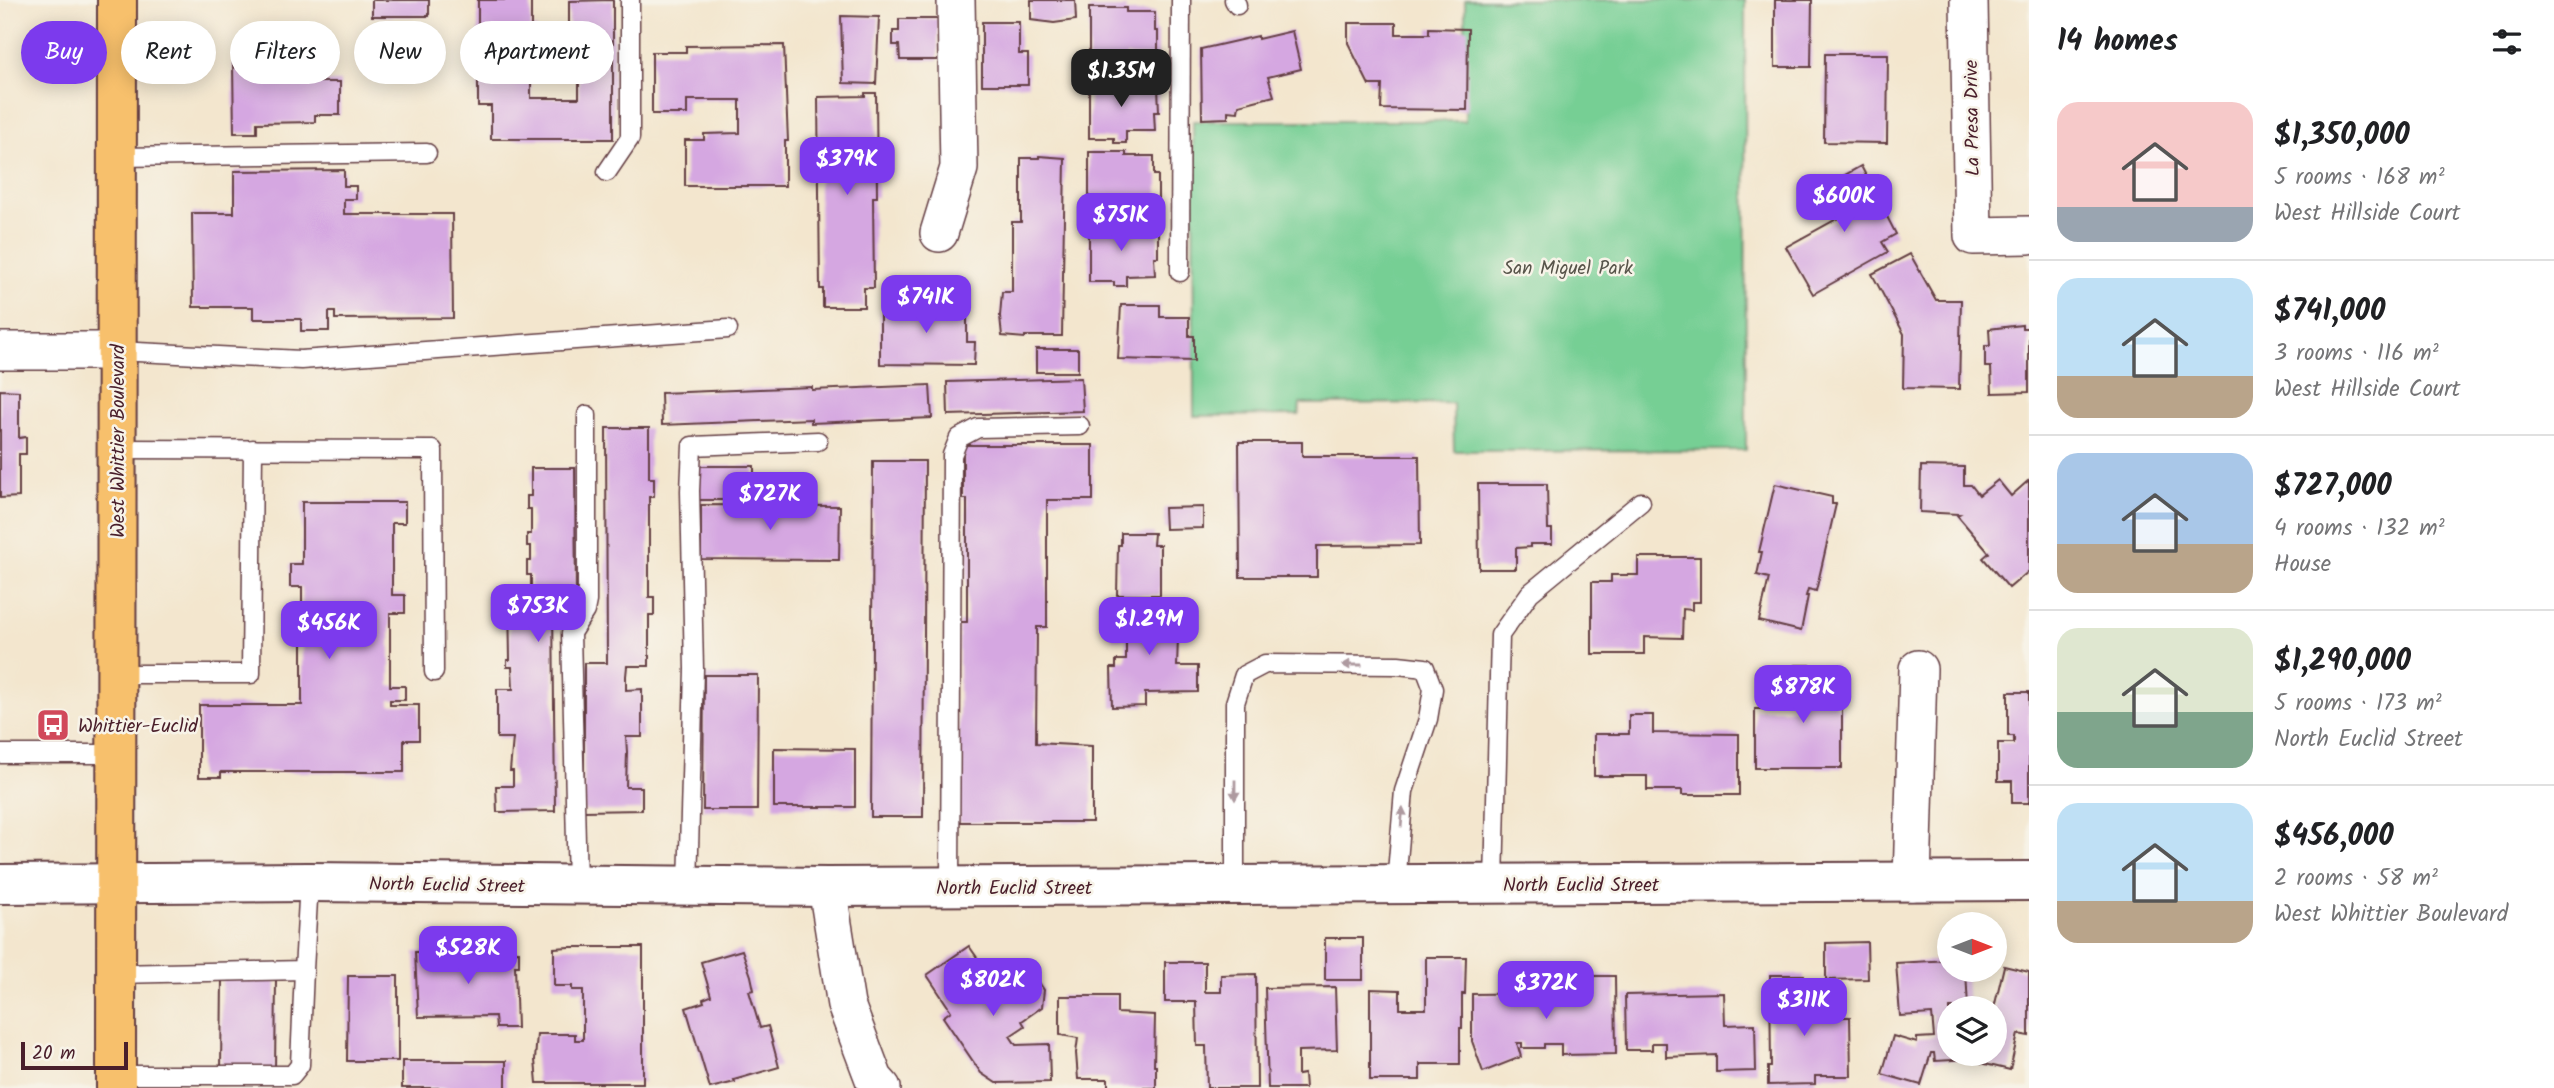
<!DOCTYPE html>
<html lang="en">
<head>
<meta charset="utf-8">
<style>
  :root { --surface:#fff; --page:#f6f6f6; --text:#202124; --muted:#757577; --line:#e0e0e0; --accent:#7c3aed }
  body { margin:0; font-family:Kalam,sans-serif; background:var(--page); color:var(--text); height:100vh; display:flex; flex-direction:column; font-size:26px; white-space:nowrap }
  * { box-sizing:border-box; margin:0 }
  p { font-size:23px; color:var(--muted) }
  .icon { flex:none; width:38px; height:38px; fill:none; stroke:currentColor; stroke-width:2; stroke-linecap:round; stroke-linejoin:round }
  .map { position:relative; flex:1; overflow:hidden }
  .panel { display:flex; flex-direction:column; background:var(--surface); width:525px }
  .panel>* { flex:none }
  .top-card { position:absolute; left:21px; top:21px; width:665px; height:63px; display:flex; gap:14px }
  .needle { width:46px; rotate:90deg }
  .buttons { position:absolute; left:1937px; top:912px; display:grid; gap:14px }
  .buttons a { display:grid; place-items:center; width:70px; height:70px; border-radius:50%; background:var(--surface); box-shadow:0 4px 18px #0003; font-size:35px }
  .scale { position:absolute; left:21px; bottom:18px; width:107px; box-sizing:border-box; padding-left:7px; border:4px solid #4a1f2b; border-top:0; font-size:19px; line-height:24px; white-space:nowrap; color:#4a1f2b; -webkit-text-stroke:5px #f7f3e8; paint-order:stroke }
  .price { position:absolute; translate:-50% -60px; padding:0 16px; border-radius:14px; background:var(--accent); color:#fff; font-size:23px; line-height:46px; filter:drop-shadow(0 2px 4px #0008) }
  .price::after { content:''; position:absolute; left:50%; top:42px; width:21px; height:16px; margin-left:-10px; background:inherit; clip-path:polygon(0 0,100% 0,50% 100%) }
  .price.active { background:#222; color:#fff }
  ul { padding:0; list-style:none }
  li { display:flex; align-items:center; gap:21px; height:175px; padding:0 28px }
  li+li { border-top:2px solid var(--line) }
  li span { display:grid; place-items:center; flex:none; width:196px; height:140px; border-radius:21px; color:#555 }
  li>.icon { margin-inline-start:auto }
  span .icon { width:84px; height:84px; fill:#fffc; stroke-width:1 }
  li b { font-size:30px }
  h2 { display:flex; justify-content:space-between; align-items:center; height:84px; padding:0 28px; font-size:30px }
  .tag { padding:0 24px; border-radius:32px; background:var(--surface); box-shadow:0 4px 18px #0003; font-size:24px; line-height:63px }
  .tag.active { background:var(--accent); color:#fff }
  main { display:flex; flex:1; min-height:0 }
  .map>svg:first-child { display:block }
</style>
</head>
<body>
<main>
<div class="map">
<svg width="2029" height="1088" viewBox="0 0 2029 1088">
  <rect width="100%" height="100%" fill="#f7f3e8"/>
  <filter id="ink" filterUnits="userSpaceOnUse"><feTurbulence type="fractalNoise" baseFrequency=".0143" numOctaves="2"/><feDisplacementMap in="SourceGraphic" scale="14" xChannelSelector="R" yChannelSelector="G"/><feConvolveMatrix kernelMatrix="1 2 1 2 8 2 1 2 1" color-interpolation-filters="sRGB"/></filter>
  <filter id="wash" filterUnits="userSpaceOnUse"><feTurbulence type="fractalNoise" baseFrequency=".00686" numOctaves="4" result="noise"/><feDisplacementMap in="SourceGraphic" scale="28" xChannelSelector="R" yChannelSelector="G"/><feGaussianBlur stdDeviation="1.57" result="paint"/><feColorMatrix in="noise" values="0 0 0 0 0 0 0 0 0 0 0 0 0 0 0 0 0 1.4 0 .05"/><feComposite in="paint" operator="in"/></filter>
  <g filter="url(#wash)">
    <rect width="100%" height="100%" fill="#f3e6ce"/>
    <path fill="#76cf94" stroke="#607760" stroke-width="2" d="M1465,0h280l1,450 -292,1 -1,-48 -153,1 -1,11 -105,1 -1,-295h272z"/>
    <g id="blocks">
      <g fill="#d5a7e1">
        <rect x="372" y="0" width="57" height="16"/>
        <path d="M478,0h53v28h6v50h-6v20h48v-47h-10v-50l44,-1v139h-122v-33h-13z"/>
        <path d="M1031,0h44l1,20 -22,3 -23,-3z"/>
        <path d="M1775,0h37l-1,67h-36z"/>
        <path d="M1089,8h37v4h29v19h3v26l-32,-2v11h-37z"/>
        <path d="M841,16l38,1 -3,67 -33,-1z"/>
        <path d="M899,19h39v41h-38l-1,-15h-6v-14h6z"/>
        <path d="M982,22h37v32h9v31h-46z"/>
        <path d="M1348,23h48v11h33v-6l39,1 -1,81 -86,-1 1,-24h-13l-21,-42z"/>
        <path d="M1292,31l9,38 -33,8 6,19 -35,9 -1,7 -10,-1v7l-26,1 -1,-70 57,-13v3z"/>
        <path d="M281,43v4l32,-1v36h27v33h-25v7l-58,1v10h-23l-1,-69h12v-20z"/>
        <path d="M784,45l4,96h-3v45h-100v-46h19v-6l36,-1v-33h-53v14h-35v-62h34v-6z"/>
        <path d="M1825,54h63l-1,89 -63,-1z"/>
        <path d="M1089,80h37v8l32,-1 1,25h-5l1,19h-29v12h-12v-5h-25z"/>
        <path d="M865,93h11l1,104h-4l1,91h-10v19h-41v-18h-3l-2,-192 47,-1z"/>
        <path d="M1089,152h37v4h28v19h4v26l-32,-2v11h-37z"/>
        <path d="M1039,156l26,2 -3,178h-37v2l-23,-2 -2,-20 2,-24h10v-70h9v-64h18z"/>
        <path d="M1861,166l35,68 -14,8 6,10 -75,42 -27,-47 54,-30 -16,-30z"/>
        <path d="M344,170v16h12v13h-12v15h108l1,104 -118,1v-7h-6v19h-28v-12h-48v-12h-60l-1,-94h42v-42z"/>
        <path d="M1089,224h38v8l31,-2v27h-4l1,18 -29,1v10h-12v-4h-25z"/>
        <path d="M1910,254l26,46h25l-2,89 -56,-1 1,-54 -32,-60z"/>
        <path d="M901,302h66v40h8l-1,23 -94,-1v-53l21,1z"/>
        <path d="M1121,305h39v12h29v19h5v25l-76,-2z"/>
        <path d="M2022,325v3h7v64l-37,1 -1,-26h-6v-21h5l-1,-17z"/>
        <rect x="1036" y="349" width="42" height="23"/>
        <path d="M1081,378l2,33 -135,4 -1,-33z"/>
        <path d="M930,385l2,33 -121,5v-4l-149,6 -1,-32 151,-6v3z"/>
        <path d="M0,390l19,1v47l7,-1v17h-7v43l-19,1z"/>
        <path d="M606,428h43v50h5v19h-5v100h5v18h-5v51h-22l-1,10v14l16,-1v48h-16l1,15 -1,35h16v23l-58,1v-148h23z"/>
        <path d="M1239,442h63v14h117l1,89 -103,1v31h-77z"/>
        <path d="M963,445h130v55h-46v127h-10l-1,116 56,3v76h-133v-200h8v-123h-4z"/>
        <path d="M873,461h52l-2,356h-52z"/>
        <rect x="695" y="466" width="59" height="34"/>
        <path d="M1921,466l43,1v18h7l8,10 19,-15 13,16 18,-16v91l-20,17 -26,-30 6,-5 -32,-38 2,-1 -39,-2z"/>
        <path d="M531,468h44l1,134h-23l2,209 -58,1 -1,-26h17v-15h-3l3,-33h-16v-49h16l-1,-22h-5v-7h3l-1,-62 22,-1v-22h-4v-14h4v-15h-4v-12h4v-25h-4v-13h4z"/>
        <path d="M1478,484h69l1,45h4v15h-22v3l-14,1v21h-37z"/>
        <path d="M1775,484l57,13v7h4l-20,87 -8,-2 -2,7h2l-7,35 -42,-10 10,-43 -12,-3 5,-23h-3z"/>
        <path d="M302,502h103v21h-13v72h13v18h-15v73h15v14h-15v5h29v35h-15v32h-183v5h-22v-72h103v-118h-12v-23h12z"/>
        <path d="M701,505l139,1 -1,54 -138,-1z"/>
        <path d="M1203,507v21l-38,1 -1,-21z"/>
        <path d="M1121,533h33l-1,12h7v50h-43l1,-50h3z"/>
        <path d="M1638,557h62v45h-8v8l-9,-1 -1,29 -38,-1v17h-52v-72h19v-7h27z"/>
        <path d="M1112,608l67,1 -2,57h21v26l-53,1v13l-33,1 -1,-39h5v-8h10v-21h-14z"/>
        <path d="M1795,665h40v42h7v61h-87v-59h40z"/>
        <path d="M704,675h54l-1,135h-54z"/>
        <path d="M2008,692h21v111h-17v-22h-14v-38h16v-7h-6z"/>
        <path d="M1629,715h24v18l86,1v61h-57v-5h-35v-14h-53v-42h35z"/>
        <path d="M774,748l81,1v58h-81z"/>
        <rect x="1325" y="938" width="38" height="42"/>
        <path d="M1867,942l1,37 -42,1v-37z"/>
        <path d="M969,946l25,36 21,-14 17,4 12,18 -2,17 -20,14 3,5 -15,10 6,9 33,-1 1,38 -54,1 -15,-10 -38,-56 8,-6 -24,-36z"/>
        <path d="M569,947h74v136h-106l-2,-23 2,-26h38v6h8v-50h-11v-4h-18v-38z"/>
        <path d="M742,950l9,26 3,14 -5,1 11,37 8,-2 11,41 -45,13 1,2 -25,6 -24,-80 18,-6 -1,-3 8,-3 -10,-34z"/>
        <path d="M519,951v15h-4l2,62h-21l-1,-12 -77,1 -3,-65h42v7l19,-1v-6z"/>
        <path d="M1426,957h40l-1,37h-3v34h-2v36h-40v16h-50v-91l30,1v19h26z"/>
        <path d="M1950,960v10h16l2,38h-18v46h21v5l-36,2 -1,-8h-3l-10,32 -39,-11 11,-38 24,7v-5l17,-1 -2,-23 -32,2 -4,-53z"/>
        <path d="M1165,962h40v30h16v-17l35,-1 1,114h-50l-1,-42h-9l-1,-44h-31z"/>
        <path d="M2004,966l25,6v64l-11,-2 -8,36 -29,-7 2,-9h12l-1,-46z"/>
        <path d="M1770,975h34v42h46l1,59h-36v8l-47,1v-18h3z"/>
        <path d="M348,976h50v85h-51z"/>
        <path d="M1562,976h53l1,78 -55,1v-11h-17v4h-22v-5h-5l4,14 -38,15 -11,-31v-47l90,-1z"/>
        <path d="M222,978l54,1 -1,92h-54z"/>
        <path d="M1335,987l2,63 -39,1v24l6,-1 1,14h-37l-3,-100z"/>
        <path d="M1724,993l1,32 30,-1 1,47 -40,1v-17l-50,2v-14h-14v7h-26l-1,-55z"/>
        <path d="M1060,996h57v17l38,2 -1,51h2v22h-48v-9h-30l-2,-26 2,-15 -18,-3z"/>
        <rect x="402" y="1061" width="104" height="27"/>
      </g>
    </g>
  </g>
  <g filter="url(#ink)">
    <use href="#blocks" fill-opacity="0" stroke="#633d43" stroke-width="2"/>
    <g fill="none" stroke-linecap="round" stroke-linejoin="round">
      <defs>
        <g id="service">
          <path d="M1234,0l3,5"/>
          <path d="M118,157l309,-4"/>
          <path d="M607,172l23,-34v-138"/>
          <path d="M1180,272l1,-272"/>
          <path d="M117,351l184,9 427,-31"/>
          <path d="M117,449l316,1 1,222"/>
          <path d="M118,674h133l2,-225"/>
          <path d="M0,754h118"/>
          <path d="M1494,884l6,-249 30,-42 111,-91"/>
          <path d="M577,885l-6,-252 14,-22 2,-10v-186"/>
          <path d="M1235,885v-182l9,-28 21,-11 133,1 27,3 8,21 -5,30 -24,72 -8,93"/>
          <path d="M688,886l6,-217 -4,-178 2,-45 126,-5"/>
          <path d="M950,887l2,-432 7,-17 19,-10 102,-2"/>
          <path d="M116,974l188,-4 5,-88"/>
          <path d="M116,1075h176l8,-10 4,-95"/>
        </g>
        <g id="minor">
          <path d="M1969,0l4,236 56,-1"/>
          <path d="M939,233l20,-65 -3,-168"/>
          <path d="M0,351h117"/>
          <path d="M1912,882l6,-213"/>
          <path d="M827,887l19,118 28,74 8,9"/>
        </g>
        <path id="tertiary" d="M0,884l309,-2 518,5 1202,-6"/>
        <path id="primary" d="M116,1088l1,-1088"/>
      </defs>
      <use href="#service" stroke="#633d43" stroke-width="21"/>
      <use href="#minor" stroke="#633d43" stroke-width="40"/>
      <use href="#tertiary" stroke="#633d43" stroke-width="42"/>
      <use href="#primary" stroke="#633d43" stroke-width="42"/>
      <use href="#service" stroke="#fff" stroke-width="18"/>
      <use href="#minor" stroke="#fff" stroke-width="37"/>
      <use href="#tertiary" stroke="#fff" stroke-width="38"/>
      <use href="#primary" stroke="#f7c06c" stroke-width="38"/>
    </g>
    <defs><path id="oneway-solid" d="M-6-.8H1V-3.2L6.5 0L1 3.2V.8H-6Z" transform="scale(1.75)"/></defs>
    <g fill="#ae9aa0">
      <use href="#oneway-solid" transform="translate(1352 665) rotate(-180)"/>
      <use href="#oneway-solid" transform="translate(1235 790) rotate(90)"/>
      <use href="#oneway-solid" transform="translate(1402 817) rotate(-85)"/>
    </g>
  </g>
  <defs>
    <symbol id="bus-square" viewBox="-11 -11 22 22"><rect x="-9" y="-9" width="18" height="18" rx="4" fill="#d1495b" stroke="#f7f3e8"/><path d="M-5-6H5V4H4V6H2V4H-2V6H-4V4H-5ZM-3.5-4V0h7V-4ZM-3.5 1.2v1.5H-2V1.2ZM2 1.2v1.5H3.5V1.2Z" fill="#fff"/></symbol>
  </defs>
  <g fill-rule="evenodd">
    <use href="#bus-square" x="34" y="706" width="38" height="38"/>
  </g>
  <g text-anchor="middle" stroke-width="5" stroke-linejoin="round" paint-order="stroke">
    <g font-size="19" fill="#4a1f2b" stroke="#f7f3e8">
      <text transform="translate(1971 118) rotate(-91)" y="7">La Presa Drive</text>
      <text transform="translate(117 441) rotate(-90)" y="7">West Whittier Boulevard</text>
      <text transform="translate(447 884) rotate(1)" y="7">North Euclid Street</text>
      <text x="1581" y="891">North Euclid Street</text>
      <text x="1014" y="894">North Euclid Street</text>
    </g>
    <g font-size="19" fill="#57544a" stroke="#f7f3e8">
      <text x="1568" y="274">San Miguel Park</text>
    </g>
    <g font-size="19" fill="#4a1f2b" stroke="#f7f3e8" text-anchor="start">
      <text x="78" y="732">Whittier-Euclid</text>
    </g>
  </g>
</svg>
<div class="buttons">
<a><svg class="needle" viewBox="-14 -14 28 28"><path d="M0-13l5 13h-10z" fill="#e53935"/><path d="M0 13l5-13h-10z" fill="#757577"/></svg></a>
<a><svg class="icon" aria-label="layers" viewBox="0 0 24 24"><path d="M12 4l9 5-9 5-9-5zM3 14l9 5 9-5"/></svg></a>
</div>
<div class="scale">20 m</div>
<b class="price active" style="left:1121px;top:109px">$1.35M</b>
<b class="price" style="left:847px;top:197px">$379K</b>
<b class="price" style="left:1844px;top:234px">$600K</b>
<b class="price" style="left:1121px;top:253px">$751K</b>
<b class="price" style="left:926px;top:335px">$741K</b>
<b class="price" style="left:770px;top:532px">$727K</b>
<b class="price" style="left:538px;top:644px">$753K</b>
<b class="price" style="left:1149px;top:657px">$1.29M</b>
<b class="price" style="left:329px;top:661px">$456K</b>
<b class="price" style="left:1803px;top:725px">$878K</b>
<b class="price" style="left:468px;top:986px">$528K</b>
<b class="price" style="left:993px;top:1018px">$802K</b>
<b class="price" style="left:1546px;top:1021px">$372K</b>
<b class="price" style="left:1804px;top:1038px">$311K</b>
<div class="top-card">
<a class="tag active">Buy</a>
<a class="tag">Rent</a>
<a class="tag">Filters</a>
<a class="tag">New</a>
<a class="tag">Apartment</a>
</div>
</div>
<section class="panel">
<h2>14 homes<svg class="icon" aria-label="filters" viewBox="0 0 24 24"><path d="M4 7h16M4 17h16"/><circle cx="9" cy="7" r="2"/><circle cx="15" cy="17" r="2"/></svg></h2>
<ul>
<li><span style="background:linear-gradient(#f6c9c9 75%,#9aa5b1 0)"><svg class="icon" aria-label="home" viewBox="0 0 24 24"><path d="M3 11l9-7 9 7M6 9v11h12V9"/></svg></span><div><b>$1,350,000</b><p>5 rooms · 168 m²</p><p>West Hillside Court</p></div></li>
<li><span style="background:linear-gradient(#bfe0f5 70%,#b9a48a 0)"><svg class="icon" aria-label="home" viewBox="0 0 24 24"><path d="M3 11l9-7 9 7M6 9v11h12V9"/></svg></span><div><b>$741,000</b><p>3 rooms · 116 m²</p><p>West Hillside Court</p></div></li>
<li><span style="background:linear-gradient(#a9c7e8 65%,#b9a48a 0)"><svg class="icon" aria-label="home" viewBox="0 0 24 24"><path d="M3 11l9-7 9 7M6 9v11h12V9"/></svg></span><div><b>$727,000</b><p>4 rooms · 132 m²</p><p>House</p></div></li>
<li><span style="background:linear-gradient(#dfe7d0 60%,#7fa58c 0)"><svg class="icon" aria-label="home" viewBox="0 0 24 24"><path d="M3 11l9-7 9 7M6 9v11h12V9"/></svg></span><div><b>$1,290,000</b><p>5 rooms · 173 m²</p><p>North Euclid Street</p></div></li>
<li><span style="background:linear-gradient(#bfe0f5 70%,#b9a48a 0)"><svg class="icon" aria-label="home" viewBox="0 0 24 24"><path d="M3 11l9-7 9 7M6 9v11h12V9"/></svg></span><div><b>$456,000</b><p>2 rooms · 58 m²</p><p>West Whittier Boulevard</p></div></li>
</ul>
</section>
</main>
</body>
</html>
